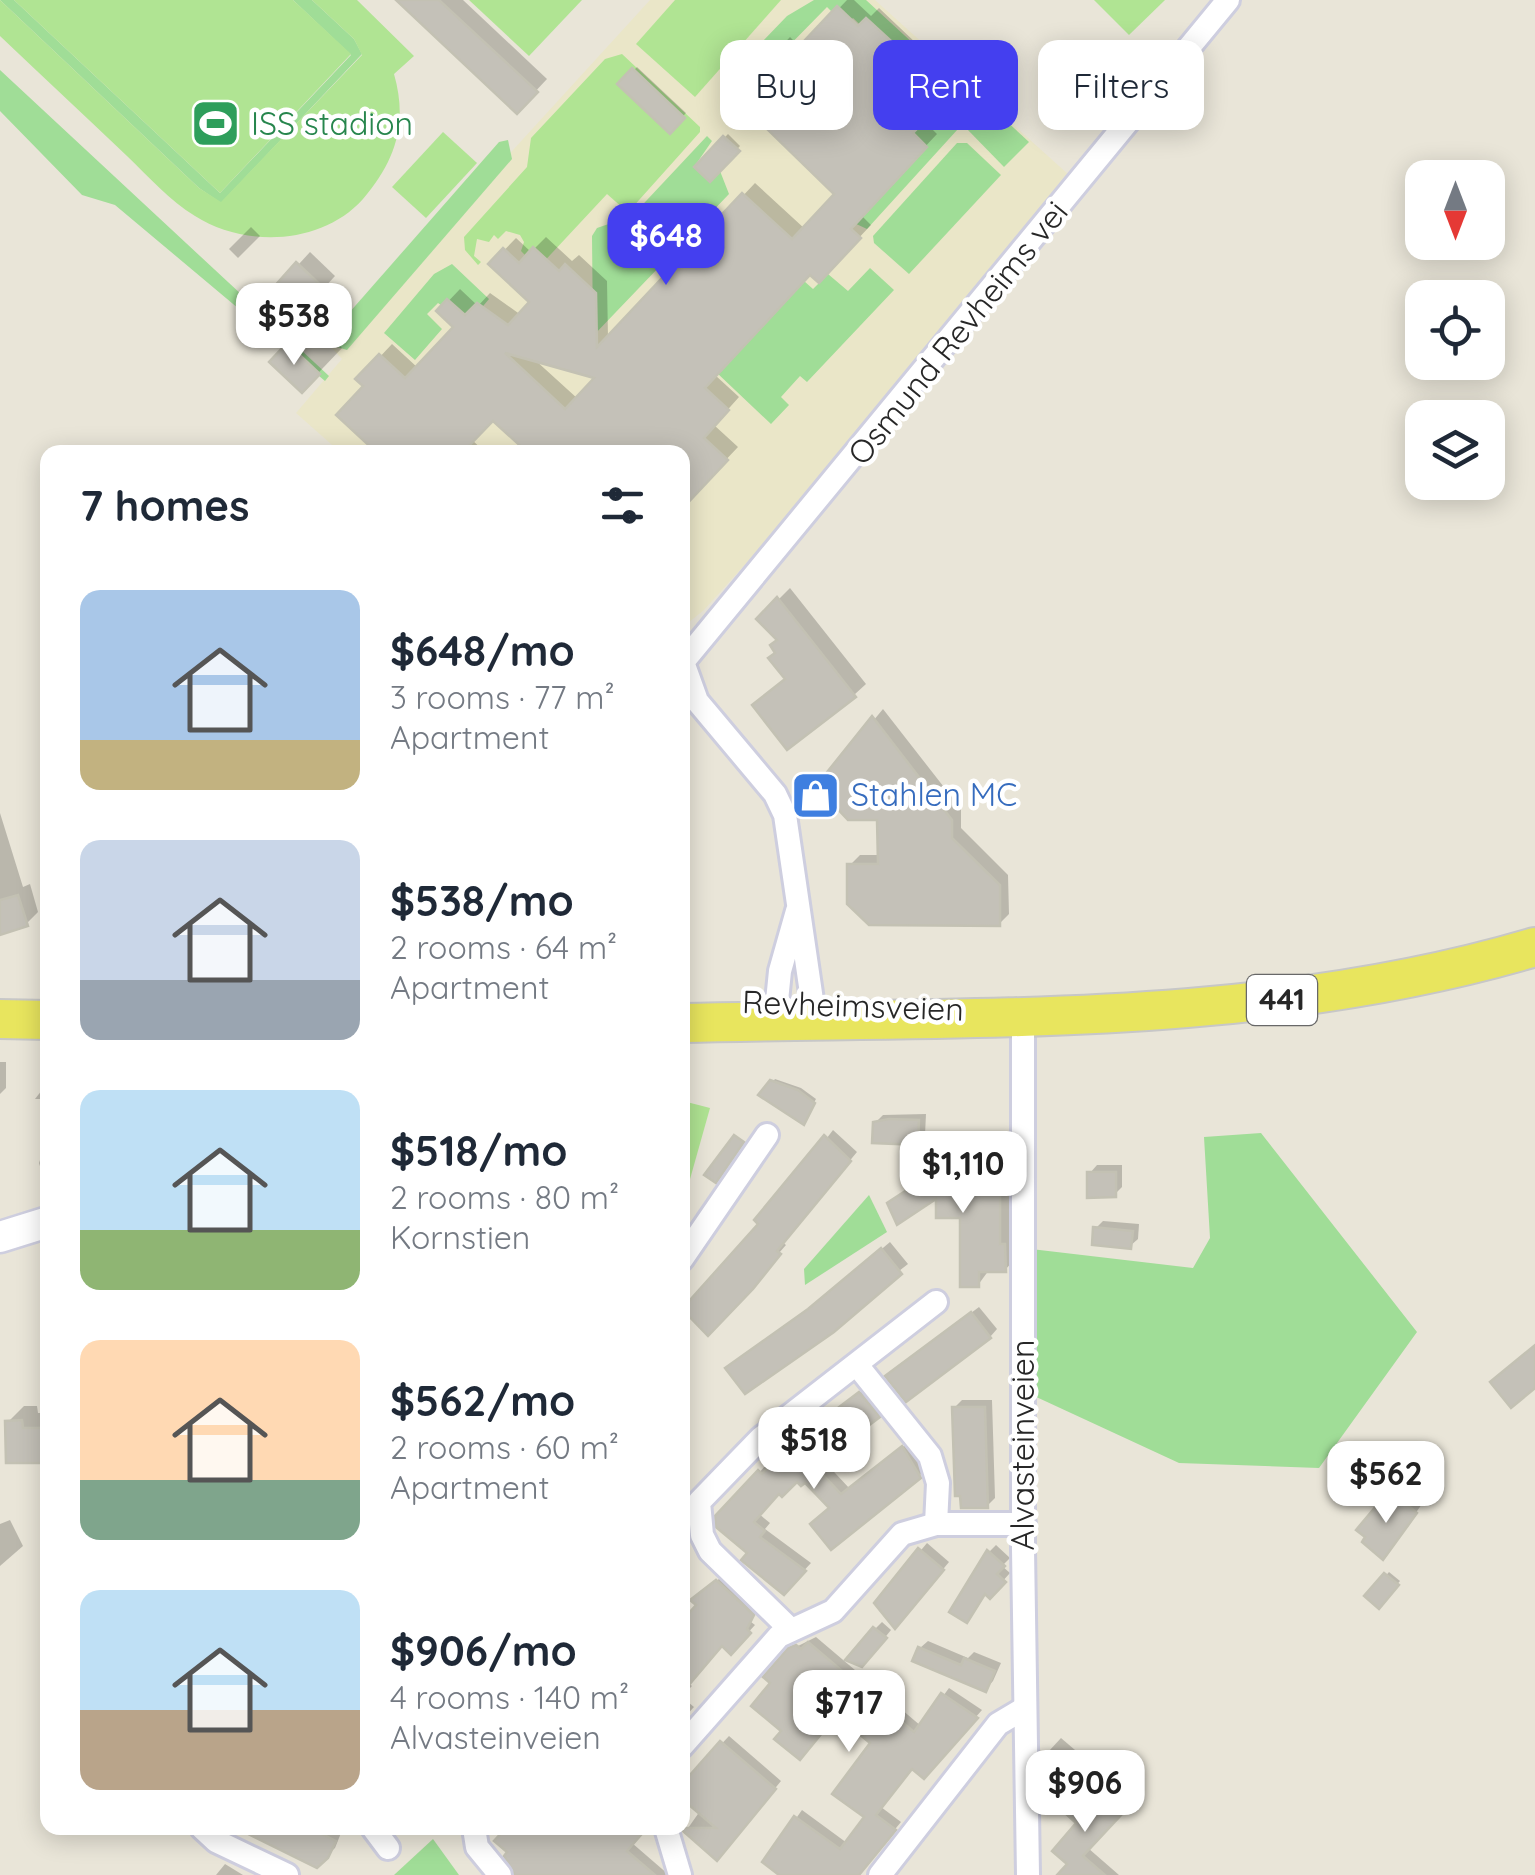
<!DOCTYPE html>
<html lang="en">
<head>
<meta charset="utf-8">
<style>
  :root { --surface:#fff; --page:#f2f2f3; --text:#1f2937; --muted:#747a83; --accent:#443fef }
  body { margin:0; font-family:Quicksand,sans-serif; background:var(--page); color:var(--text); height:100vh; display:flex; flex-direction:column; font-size:38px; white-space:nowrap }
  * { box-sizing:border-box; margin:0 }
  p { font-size:32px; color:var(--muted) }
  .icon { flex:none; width:55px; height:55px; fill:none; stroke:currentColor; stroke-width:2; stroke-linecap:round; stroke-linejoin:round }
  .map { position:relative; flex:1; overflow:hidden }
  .drawer { position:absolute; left:40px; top:445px; width:650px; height:1390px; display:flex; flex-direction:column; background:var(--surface); border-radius:20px; box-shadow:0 5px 25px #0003 }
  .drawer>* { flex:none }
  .top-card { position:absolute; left:720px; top:40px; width:665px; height:90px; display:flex; gap:20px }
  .needle { width:65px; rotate:180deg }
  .buttons { position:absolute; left:1405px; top:160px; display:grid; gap:20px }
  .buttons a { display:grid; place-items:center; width:100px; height:100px; border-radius:20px; background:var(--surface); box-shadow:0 5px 25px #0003; font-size:50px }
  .price { position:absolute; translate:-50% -85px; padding:0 22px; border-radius:20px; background:#fff; color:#222; font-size:32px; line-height:65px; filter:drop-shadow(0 2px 5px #0008) }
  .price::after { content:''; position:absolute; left:50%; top:60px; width:30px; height:22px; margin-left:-15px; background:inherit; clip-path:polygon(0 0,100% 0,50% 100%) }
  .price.selected { background:var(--accent); color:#fff }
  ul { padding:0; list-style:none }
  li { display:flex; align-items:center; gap:30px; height:250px; padding:0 40px }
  li span { display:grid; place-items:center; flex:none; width:280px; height:200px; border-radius:20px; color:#555 }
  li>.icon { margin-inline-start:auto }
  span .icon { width:120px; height:120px; fill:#fffc; stroke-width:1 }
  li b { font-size:42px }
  h2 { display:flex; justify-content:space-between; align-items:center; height:120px; padding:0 40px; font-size:42px }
  .pill { padding:0 35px; border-radius:20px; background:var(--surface); box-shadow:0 5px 25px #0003; font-size:35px; line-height:90px }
  .pill.selected { background:var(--accent); color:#fff }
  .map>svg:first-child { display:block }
</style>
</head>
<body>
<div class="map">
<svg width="1535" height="1875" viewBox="0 0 1535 1875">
  <rect width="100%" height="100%" fill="#e9e5d8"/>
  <path fill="#eae6c8" d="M650,0h225l194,175 -258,316 -107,119 -21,17 -1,-175h-342l-44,-39 46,-54 -10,-11z"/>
  <g fill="#a0dd97">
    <path d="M0,0h14l206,193 131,-138 -58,-55h19l42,39 8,15 -141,149 -22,-15z"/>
    <path d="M814,0h52l87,80 5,10v39l-91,100 -15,-7 29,-177 -28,-27 -8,7 -18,-18 -53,54 -13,-18 26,-27z"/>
    <path d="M0,70l329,306 -4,5 -210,-176 -33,-10 -82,-84z"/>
    <path d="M965,83l64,59 -25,25 -38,-39z"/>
    <path d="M707,136l5,5 -18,26 16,15 10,-11 9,23 -136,142 -1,-100 5,-8 35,-12z"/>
    <path d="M508,140l4,19 -165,191 -20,-6v-6l172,-196z"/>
    <path d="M957,143h10l34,32 -92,99 -35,-31 -1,-7z"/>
    <path d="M452,264l37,35 -21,25 -30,-21 -11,11 15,15 -27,31 -31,-27 50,-59z"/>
    <path d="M870,268l24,22 -87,92 -7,-6 -19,21 8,8 -18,19 -55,-52 88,-91 9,8 15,-15 20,17z"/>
    <path d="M1261,1133l156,199 -98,136 -140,-5 -147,-68 -1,-146 162,19 17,-30 -6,-101z"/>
    <path d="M869,1195l18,37 -82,53 -1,-16z"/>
    <path d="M433,1839l26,36h-65z"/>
  </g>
  <g fill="#b0e493">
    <path d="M0,0l199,188 22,14 141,-147 -8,-16 -42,-39h45l57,56 -20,18c14,49 2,86 -31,125 -41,46 -118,49 -168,17 -25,-15 -46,-39 -68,-60 -42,-40 -85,-80 -127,-120z"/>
    <path d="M14,0h279l58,54 -131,139z"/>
    <path d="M469,0h113l-53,56z"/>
    <path d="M675,0h106l-86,97 -59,-53z"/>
    <path d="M1094,0h71l-36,35z"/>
    <path d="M622,54l78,73v5l-69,77h-7l-17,-15 -69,74 -17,-17 3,-9 -4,-7 -14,-4 -8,8 -4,-4 -5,7 -12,-3 -3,17 7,6 -3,3 -13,-15 -1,-13 63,-70 4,-29 74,-79z"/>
    <path d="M443,132l34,31 -51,55 -34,-31z"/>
    <path d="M683,1101l27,7 -27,96 -1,-103z"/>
  </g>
  <g fill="#0003" fill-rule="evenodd">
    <path d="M410,0h53l84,79 -30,32z"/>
    <path d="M847,0h7l17,16 8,-8 58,55 -7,8 21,20 -28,29 14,14 -76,81 10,10 -52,55 -9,-8 -95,103 24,22 -25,28 24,22 -54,57 -2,-52h-152l-37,-34 -21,22 13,12h-105l-40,-38 26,-28 -7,-7 33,-35 26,24 38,-41 -17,-16 21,-22 18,17 12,-13 31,22 12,-13 -42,-38 25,-26 15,14 15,-15 26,24 7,-6 28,26 1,58 147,-156 50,46 32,-35 -101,-99 54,-58 11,11zM534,359l64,17 -20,23z"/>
    <path d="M637,67l49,46 -16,17 -49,-46z"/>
    <path d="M728,134l12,12 -30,33 -13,-12z"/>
    <path d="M251,227l9,9 -22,22 -9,-9z"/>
    <path d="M310,252l25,24 -21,23 -37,-11z"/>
    <path d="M313,320l29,28 -40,42 -13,-46z"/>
    <path d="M790,588l76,96 -12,11 -99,10 32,-27 -9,-26 2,-13 -21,-20z"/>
    <path d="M883,709l78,100v19l47,47 1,39 -10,10 -149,-59 10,-10h20v-38l-61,-31z"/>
    <path d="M0,813l23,74 7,-3 8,28 -12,12 -26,8z"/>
    <path d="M0,1062h6v26l-6,6z"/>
    <path d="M775,1079l26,9 15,11 -13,23 -41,-27z"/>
    <path d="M48,1089v10h-13l7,-9z"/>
    <path d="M926,1114l-1,21 -7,8 -43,-20 8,-8z"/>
    <path d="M833,1130l24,22 -75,90 4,3 -71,81 47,-102z"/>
    <path d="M48,1137v51h-1l-8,-25z"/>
    <path d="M950,1160h60v74h6v24l-11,12h-16l-11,15 -16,-70 -23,-20 -49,9z"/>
    <path d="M1097,1165h25v22l-8,8 -24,-22z"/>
    <path d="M1103,1221l36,3 -1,15 -8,7 -34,-18z"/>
    <path d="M890,1242l18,22 -162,126 -18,-22 91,-66z"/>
    <path d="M979,1307l18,22 -7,8 -94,32z"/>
    <path d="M867,1387l18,22 -64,49 29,31 60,-48 16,28 -7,7 -87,32 -27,-29 -26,12 -20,23 11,9 -5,6 46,34 -27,29 -66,-75 48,-52 5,4 37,-37z"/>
    <path d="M962,1400h30l3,98 -8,8 -33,-98z"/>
    <path d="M24,1406h13l1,7h10v47l-40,-38z"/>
    <path d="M1405,1489l17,15 -32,45 -6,-48 7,-7 5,4z"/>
    <path d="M10,1520l13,26 -23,20v-42z"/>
    <path d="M927,1543l22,19 -47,57 -25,-16z"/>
    <path d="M996,1545l14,13 -8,8 8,7 -20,22 -3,-3 -20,28 22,-68z"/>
    <path d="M1389,1572l11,9 -21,24 -11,-9z"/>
    <path d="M724,1575l35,32 -8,15 4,3 -24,26 -9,-8 -34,40 4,3 -10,10v-70l18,-21v-11z"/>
    <path d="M882,1622l9,8 -22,27 6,-28z"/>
    <path d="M816,1637l105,89 28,-38 33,22 -52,59 -18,-3 -31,41 20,15 -44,53h-74l-18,-13 37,-52 45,33 20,-27 6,-73 -33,-28 -56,16 -10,-48 16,-33z"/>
    <path d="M928,1641l40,17 6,-6 27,11 -8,18 -7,8 -66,-41z"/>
    <path d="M682,1697l12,10 -12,13z"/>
    <path d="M729,1736l52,45 -57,70 -38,-20 14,-20 -18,-25z"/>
    <path d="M1061,1738l14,12 -12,14 -14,-13z"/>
    <path d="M1110,1790l17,16 -39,42 31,27h-57l9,-12 8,-41 -10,-9 19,-20 10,10z"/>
    <path d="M242,1828h88l11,5 -6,15 -19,17z"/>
    <path d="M509,1828h136l-13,15 37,32h-153l-6,-23 -12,-11z"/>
    <path d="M225,1864l18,11h-27z"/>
  </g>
  <g fill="#c4c1b8" stroke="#c3c1b3" stroke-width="2.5" fill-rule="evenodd">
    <path d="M396,0h43l99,92 -21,22z"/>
    <path d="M837,6l21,20 8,-8 25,23 37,35 -8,8 21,20 -28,29 14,14 -76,82 10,9 -42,45 -9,-8 -105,113 24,22 -25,28 24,22 -46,49v-57h-155l-34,-31 -30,31h-87l-40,-37 27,-29 -8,-7 24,-25 26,24 48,-51 -17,-16 11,-12 18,16 12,-12 31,22 21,-23 -41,-38 15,-16 16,15 14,-16 26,24 6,-7 31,29 1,54 145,-154 50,46 42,-45 -102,-99 45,-48 11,11zM505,353l89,25 -29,31z"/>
    <path d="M632,68l53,50 -15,16 -53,-50z"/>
    <path d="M723,136l17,15 -30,31 -16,-15z"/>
    <path d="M296,262l29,27 -23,25 -29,-26z"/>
    <path d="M287,343l33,31 -18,19 -33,-31z"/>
    <path d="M777,597l79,100 -69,53 -35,-45 33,-26 -17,-21 7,-5 -5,-8 7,-5 -21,-21z"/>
    <path d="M872,716l80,104v18l48,47v41l-131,-1 -22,-21v-40h31l-1,-44h-29l-32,-34z"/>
    <path d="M18,895l10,31 -28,9v-35z"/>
    <path d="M770,1080l28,10 17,13 -11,22 -46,-30z"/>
    <path d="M889,1119l30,1 -1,25 -46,-2 1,-21z"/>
    <path d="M734,1135l10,7 -28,41 -12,-8z"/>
    <path d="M824,1135l27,26 -74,90 4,3 -28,35 -45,47 -26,-27 76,-85 -4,-4z"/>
    <path d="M936,1171h64v73h5l1,28h-27v15h-19v-69h-24v-19l-39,26 -10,-22z"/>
    <path d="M1087,1172h29v25l-29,1z"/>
    <path d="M1093,1227l40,4 -2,18 -39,-4z"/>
    <path d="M881,1248l21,26 -68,58 -89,62 -20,-26 83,-59z"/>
    <path d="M971,1312l20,26 -85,64 -21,-26z"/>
    <path d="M1535,1345v43l-24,20 -21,-26z"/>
    <path d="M859,1392l21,25 -65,49 26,28 61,-48 19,32 -90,72 -21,-26 19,-16 -24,-25 -4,3 -4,-4 -15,15 -3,-3 -25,28 11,9 -5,6 46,34 -22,24 -43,-35 6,-7 -31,-26 -1,-11 43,-46 4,4 35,-35z"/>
    <path d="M952,1407h33l3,101h-27l-1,-12h-5z"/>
    <path d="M22,1420l1,8h25v35h-42l-1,-42z"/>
    <path d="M1396,1495l21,18 -34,47 -21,-18 3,-5 -9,-7 26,-31 6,6z"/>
    <path d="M918,1548l26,22 -49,59 -21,-26z"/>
    <path d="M987,1550l18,16 -8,8 9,8 -16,17 -5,-5 -18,29 -18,-11z"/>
    <path d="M1384,1573l15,12 -20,24 -15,-13z"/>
    <path d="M716,1580l38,35 -7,14 4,4 -20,22 -9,-9 -40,47v-72l14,-16 -6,-5z"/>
    <path d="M873,1627l14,11 -25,29 -17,-7z"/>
    <path d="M808,1642l106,90 27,-39 37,25 -54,61 -12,-10 -36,46 20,15 -37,45h-80l-17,-13 32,-46 46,33 24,-32 -32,-23 38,-51 -30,-25 -5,6 -4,-2 -31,38 -26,-21 7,-8 -30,-25 19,-23 -7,-6 25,-29 8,-3 5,4z"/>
    <path d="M918,1647l43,18 3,-7 31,13 -9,21 -74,-31z"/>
    <path d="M720,1741l56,48 -59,72 -34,-30 -1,-3h34l-34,-29v-15z"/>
    <path d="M1102,1795l20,19 -39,42 22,19h-48l10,-11 -15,-13 24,-28 -11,-10 14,-15 11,10z"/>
    <path d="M236,1828h74l26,13 -8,17 -11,10z"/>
    <path d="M506,1828h141l-20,23 28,24h-140l-11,-19 3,-4 -13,-11z"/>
  </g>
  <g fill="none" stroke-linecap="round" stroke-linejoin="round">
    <defs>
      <g id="minor">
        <path d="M797,911l-17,60 -3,30 18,19 17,-20 -27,-185 -10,-21 -78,-93 -14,-39 545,-662"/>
        <path d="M1023,1014v535l5,326"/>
        <path d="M682,1259l85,-124"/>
        <path d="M857,1365l73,91 8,27 -2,41"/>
        <path d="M790,1629l-80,-78 -8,-16 -3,-33 62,-64 175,-136"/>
        <path d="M682,1746l97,-110 54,-25 69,-77 34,-10h88"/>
        <path d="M202,1828l14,13 71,34"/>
        <path d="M373,1828l15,20"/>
        <path d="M474,1828l3,19 23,28"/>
        <path d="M666,1828l14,47"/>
        <path d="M880,1875l118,-151 27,-16"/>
      </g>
      <path id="tertiary" d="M0,1237l48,-15"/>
      <g id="primary">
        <path d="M0,1019l48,1"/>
        <path d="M682,1023c286,-7 577,6 853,-76"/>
      </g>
    </defs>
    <use href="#minor" stroke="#cecedf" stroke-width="28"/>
    <use href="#tertiary" stroke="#cecedf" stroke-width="35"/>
    <use href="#primary" stroke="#c7c7c7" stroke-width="42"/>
    <use href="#minor" stroke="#fff" stroke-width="22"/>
    <use href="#tertiary" stroke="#fff" stroke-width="30"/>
    <use href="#primary" stroke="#e8e55e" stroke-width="38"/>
  </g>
  <defs>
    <symbol id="stadium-square" viewBox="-11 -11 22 22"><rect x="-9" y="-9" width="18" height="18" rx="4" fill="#2e9e5b" stroke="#fff"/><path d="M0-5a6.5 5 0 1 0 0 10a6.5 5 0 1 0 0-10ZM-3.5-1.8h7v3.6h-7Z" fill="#fff"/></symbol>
    <symbol id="shop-square" viewBox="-11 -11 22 22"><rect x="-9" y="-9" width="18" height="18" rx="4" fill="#3f7fe0" stroke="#fff"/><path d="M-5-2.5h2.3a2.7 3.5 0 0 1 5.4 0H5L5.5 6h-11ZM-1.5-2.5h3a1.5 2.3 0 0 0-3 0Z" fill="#fff"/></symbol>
  </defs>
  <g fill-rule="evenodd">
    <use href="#stadium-square" x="188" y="96" width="55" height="55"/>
    <use href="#shop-square" x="788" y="768" width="55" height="55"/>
  </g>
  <g text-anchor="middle" stroke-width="9" stroke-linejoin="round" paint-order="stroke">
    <rect fill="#fff" stroke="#686868" stroke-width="2.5" x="1247" y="975" width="70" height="50" rx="8"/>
    <g font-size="30" font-weight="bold" fill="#272727">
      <text x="1282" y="1010">441</text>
    </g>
    <g font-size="32" fill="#27864d" stroke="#fff" text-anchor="start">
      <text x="251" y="135">ISS stadion</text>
    </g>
    <g font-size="32" fill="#272727" stroke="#fff">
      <text transform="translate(958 333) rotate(-51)" y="11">Osmund Revheims vei</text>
      <text transform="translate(853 1006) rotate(2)" y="11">Revheimsveien</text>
      <text transform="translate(1023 1445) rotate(-90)" y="11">Alvasteinveien</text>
    </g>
    <g font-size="32" fill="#366cbe" stroke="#fff" text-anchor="start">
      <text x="851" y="806">Stahlen MC</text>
    </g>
  </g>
</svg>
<div class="buttons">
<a><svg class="needle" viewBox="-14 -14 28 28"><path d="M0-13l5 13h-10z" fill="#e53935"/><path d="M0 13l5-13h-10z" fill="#747a83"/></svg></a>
<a><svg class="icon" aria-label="locate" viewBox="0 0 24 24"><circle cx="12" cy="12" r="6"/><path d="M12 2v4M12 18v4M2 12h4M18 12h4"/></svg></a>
<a><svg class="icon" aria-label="layers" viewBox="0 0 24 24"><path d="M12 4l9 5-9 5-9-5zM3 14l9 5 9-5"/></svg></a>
</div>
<b class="price selected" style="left:666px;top:288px">$648</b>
<b class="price" style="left:294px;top:368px">$538</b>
<b class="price" style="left:963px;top:1216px">$1,110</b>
<b class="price" style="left:814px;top:1492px">$518</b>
<b class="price" style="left:1386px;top:1526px">$562</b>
<b class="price" style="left:849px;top:1755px">$717</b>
<b class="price" style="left:1085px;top:1835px">$906</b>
<div class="top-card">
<a class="pill">Buy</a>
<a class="pill selected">Rent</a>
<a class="pill">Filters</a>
</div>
<section class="drawer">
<h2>7 homes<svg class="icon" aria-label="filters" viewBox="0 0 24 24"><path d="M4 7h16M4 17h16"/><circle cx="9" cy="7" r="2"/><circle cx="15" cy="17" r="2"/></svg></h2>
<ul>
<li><span style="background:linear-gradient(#a9c7e8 75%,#c2b280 0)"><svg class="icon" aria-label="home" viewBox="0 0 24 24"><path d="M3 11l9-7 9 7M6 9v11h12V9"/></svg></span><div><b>$648/mo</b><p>3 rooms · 77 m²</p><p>Apartment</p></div></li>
<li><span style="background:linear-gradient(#c9d6e8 70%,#9aa5b1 0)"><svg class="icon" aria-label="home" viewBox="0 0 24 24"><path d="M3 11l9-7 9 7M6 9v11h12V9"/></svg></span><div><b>$538/mo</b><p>2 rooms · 64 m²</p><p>Apartment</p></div></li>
<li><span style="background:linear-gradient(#bfe0f5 70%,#8fb573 0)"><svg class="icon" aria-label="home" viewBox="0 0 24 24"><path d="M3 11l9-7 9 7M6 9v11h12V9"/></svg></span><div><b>$518/mo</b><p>2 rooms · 80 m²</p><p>Kornstien</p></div></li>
<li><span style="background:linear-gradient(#ffd9b3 70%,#7fa58c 0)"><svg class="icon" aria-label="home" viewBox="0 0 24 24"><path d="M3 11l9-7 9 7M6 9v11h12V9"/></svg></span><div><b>$562/mo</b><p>2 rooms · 60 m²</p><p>Apartment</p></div></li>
<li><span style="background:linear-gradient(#bfe0f5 60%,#b9a48a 0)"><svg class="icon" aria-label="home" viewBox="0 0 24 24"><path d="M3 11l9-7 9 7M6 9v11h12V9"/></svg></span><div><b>$906/mo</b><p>4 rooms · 140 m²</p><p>Alvasteinveien</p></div></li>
</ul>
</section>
</div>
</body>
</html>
